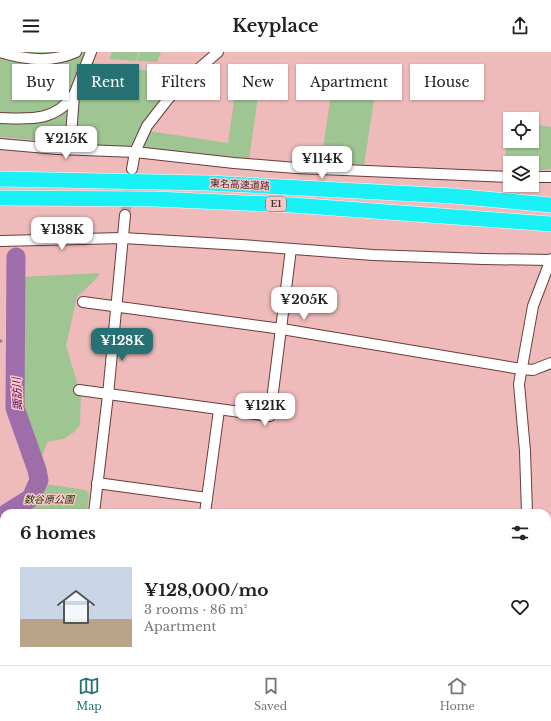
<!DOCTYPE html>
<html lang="en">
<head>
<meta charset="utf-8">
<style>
  :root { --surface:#fff; --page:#f2f2f2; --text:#222; --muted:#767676; --line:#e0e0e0; --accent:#267174 }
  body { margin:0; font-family:"Libre Baskerville","Noto Sans JP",serif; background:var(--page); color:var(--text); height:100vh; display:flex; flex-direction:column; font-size:15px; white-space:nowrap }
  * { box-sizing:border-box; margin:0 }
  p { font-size:13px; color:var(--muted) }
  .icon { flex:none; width:22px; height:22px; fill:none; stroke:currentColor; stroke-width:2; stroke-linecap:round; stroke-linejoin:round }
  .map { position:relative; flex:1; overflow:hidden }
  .side { position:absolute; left:0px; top:457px; width:551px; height:156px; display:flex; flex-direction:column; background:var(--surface); border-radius:12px 12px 0 0; box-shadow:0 1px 3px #0004 }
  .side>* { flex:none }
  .hud { position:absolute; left:12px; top:12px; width:527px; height:36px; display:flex; gap:8px }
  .buttons { position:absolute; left:503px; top:60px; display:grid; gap:8px }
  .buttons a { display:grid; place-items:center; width:36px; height:36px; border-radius:0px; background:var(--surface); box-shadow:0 1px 3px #0004; font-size:20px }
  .price { position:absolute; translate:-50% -34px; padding:0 9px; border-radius:8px; background:#fff; color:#222; font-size:13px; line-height:26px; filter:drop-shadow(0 1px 2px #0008) }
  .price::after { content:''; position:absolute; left:50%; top:24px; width:12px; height:9px; margin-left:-6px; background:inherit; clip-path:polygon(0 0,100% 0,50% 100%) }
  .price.on { background:var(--accent); color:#fff }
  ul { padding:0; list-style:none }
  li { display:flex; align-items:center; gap:12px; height:100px; padding:0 20px }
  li+li { border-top:1px solid var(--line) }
  li span { display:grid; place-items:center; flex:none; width:112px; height:80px; border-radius:0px; color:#555 }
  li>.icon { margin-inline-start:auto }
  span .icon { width:48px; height:48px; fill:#fffc; stroke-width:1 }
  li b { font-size:17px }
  h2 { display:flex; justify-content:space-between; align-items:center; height:48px; padding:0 20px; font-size:17px }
  .chip { padding:0 14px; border-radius:0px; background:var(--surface); box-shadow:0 1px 3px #0004; font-size:14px; line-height:36px }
  .chip.on { background:var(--accent); color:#fff }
  header { display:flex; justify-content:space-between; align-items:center; height:52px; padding:0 20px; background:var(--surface); font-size:18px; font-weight:700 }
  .tab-bar { display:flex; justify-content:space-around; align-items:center; height:56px; border-top:1px solid var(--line); background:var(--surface); font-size:11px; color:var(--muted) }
  .tab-bar a { display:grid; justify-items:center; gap:2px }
  .tab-bar .on { color:var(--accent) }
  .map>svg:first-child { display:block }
</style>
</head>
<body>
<header><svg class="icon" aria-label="menu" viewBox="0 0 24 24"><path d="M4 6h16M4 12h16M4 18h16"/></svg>Keyplace<svg class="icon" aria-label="share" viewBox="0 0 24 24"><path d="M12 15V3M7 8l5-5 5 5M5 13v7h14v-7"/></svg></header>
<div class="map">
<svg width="551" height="613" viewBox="0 0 551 613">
  <rect width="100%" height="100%" fill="#eebaba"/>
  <g fill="#9ec592">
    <path d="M0,0h95l-3,10 9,5 85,6 2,3 -56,70 -9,1 -123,-10z"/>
    <path d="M112,0h27l-3,9 -27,-2z"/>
    <path d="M140,0h21l-4,10 -20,-1z"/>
    <path d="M237,28l23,3 -11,76 -108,-11 7,-17 80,12z"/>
    <path d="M331,42l43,6 -10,65 -43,-2z"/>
    <path d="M510,72v17h22v-17l19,3v42l-19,2v-8h-22v9h-7z"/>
    <path d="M100,221l-5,7 -18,17 -11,49 15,49 -1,30 -6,7 -10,7 -13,2 -4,2 -8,21 -16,-47 -4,-15v-125z"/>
    <path d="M45,432l41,6 3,4 -2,19h-72l17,-11 8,-16z"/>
  </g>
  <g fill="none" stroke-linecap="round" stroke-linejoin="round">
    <path stroke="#9d6eaa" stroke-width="3" d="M0,289h1"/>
    <path stroke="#9d6eaa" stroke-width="19" d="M7,461l24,-15 8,-18 -2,-10 -22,-62 1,-151"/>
    <path stroke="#cb9e9e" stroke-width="10" stroke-dasharray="10 5" stroke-linecap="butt" d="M125,163l6,-39"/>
    <defs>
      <g id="minor">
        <path d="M0,0c25,8 52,11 76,0"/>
        <path d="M0,66c30,1 54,4 74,-23"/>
        <path d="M0,92l58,5 77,3 99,11 62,5 214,9"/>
        <path d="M70,97l4,-54 17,-43"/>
        <path d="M132,117l3,-17 12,-26 21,-27 27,-27 23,-20"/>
        <path d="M532,125h19"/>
        <path d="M0,189l123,-3 118,7 132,10 110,4 68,1"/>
        <path d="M83,250l199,27 239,40 12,1 18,-7"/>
        <path d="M79,338l191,26 21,-167"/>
        <path d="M97,431l110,15"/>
        <path d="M94,461l14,-118 17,-180"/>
        <path d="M205,461l14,-103"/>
        <path d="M527,461l-2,-62 -6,-67 14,-78 18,-47"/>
        <path d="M532,609v4"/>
        <path d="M0,612l10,1"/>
        <path d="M77,613v-4"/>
        <path d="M172,613l2,-4"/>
        <path d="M295,613v-4"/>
      </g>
      <g id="highway">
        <path d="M0,127l209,4 244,13 98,9"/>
        <path d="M0,146l154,1 138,6 259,19"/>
      </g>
    </defs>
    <use href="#minor" stroke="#683d3e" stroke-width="12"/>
    <use href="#highway" stroke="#fff" stroke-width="16"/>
    <use href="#minor" stroke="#fff" stroke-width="10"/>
    <use href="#highway" stroke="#19f1f7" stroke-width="15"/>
  </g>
  <g text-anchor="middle" stroke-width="3" stroke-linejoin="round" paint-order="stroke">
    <rect fill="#fbc6c6" stroke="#795b5b" stroke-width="1" x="266" y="145" width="20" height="14" rx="3"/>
    <g font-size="9" font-weight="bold" fill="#412d2d">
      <text x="276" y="155">E1</text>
    </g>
    <g font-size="10" fill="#412d2d" stroke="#fbc6c6">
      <text transform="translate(240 132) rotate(3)" y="4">東名高速道路</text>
    </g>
    <g font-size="10" font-style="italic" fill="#17370b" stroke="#fbc6c6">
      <text x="49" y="451">数谷原公園</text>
    </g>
    <g font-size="11" font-style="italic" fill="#4c0f5b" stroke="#fbc6c6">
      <text transform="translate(17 342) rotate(-93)" y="4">諏訪川</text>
    </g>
  </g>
</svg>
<div class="buttons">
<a><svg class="icon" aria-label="locate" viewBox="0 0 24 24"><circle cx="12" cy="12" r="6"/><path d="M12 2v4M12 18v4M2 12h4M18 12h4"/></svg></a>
<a><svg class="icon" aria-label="layers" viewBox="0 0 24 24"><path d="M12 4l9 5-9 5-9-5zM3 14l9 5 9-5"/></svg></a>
</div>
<b class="price" style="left:66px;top:108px">¥215K</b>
<b class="price" style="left:322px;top:128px">¥114K</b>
<b class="price" style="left:62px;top:199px">¥138K</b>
<b class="price" style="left:304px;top:269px">¥205K</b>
<b class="price on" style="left:122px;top:310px">¥128K</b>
<b class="price" style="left:265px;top:375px">¥121K</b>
<div class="hud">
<a class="chip">Buy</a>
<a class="chip on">Rent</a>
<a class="chip">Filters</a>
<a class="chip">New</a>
<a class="chip">Apartment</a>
<a class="chip">House</a>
</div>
<section class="side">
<h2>6 homes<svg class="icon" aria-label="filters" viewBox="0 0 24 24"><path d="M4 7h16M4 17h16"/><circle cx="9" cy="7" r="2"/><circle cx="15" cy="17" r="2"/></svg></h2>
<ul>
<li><span style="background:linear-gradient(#c9d6e8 65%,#b9a48a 0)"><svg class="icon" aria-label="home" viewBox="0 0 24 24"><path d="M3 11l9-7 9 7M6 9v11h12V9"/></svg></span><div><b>¥128,000/mo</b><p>3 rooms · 86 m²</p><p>Apartment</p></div><svg class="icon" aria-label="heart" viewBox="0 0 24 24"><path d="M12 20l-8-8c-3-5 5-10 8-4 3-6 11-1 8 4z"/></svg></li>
</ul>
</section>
</div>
<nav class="tab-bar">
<a class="on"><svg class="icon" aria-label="map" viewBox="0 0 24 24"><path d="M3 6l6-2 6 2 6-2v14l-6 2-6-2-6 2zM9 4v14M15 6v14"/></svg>Map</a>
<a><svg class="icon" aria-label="saved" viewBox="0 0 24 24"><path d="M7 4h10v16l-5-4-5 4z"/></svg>Saved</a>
<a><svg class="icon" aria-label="home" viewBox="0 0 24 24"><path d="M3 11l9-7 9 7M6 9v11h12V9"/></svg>Home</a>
</nav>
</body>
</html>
